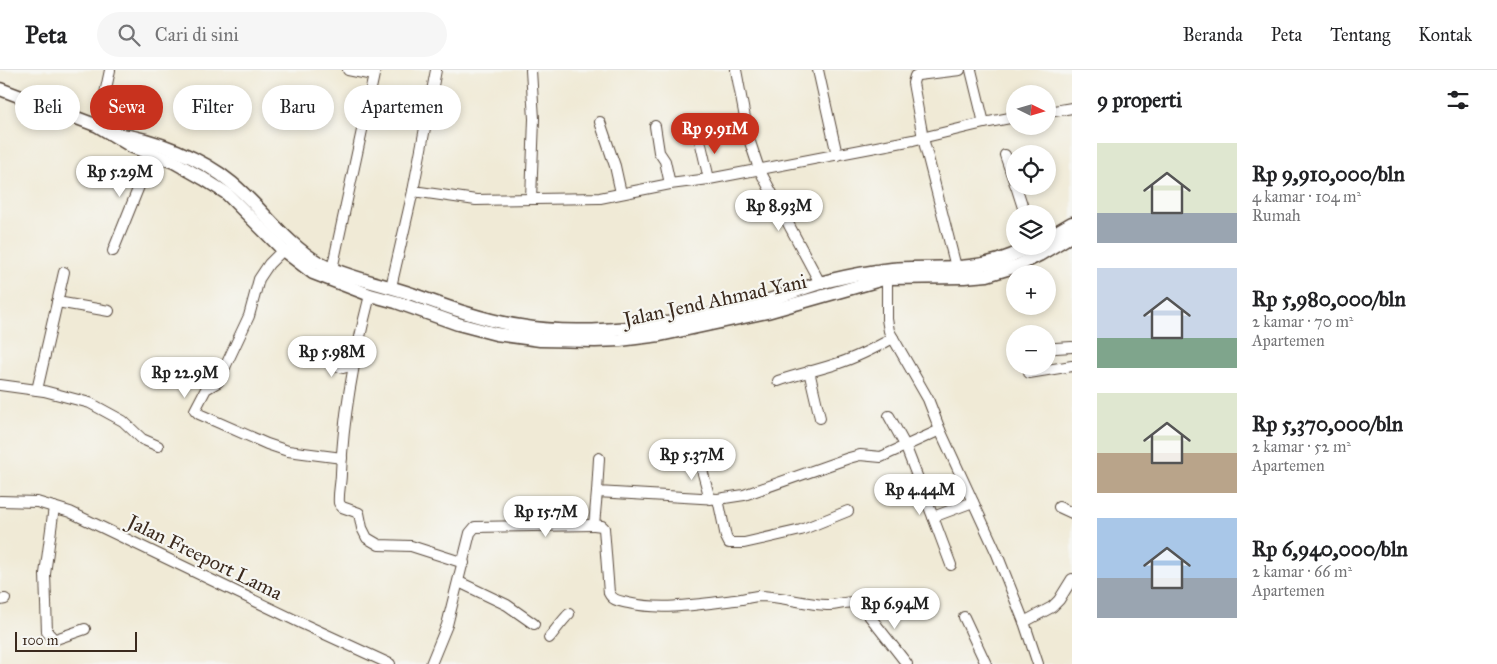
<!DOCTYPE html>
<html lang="id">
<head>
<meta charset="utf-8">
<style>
  :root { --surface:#fff; --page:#f6f6f6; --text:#202124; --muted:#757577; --line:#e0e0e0; --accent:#c8321e }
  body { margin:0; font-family:"IM FELL Great Primer",serif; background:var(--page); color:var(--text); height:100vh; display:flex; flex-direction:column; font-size:19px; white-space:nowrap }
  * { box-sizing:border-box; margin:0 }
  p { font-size:16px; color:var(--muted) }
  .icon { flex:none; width:28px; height:28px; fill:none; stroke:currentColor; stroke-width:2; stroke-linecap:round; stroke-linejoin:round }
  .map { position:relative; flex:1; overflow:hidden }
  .panel { display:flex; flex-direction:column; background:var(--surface); width:425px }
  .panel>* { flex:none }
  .top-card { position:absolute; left:15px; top:15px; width:475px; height:45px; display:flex; gap:10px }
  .needle { width:32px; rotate:95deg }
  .buttons { position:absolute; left:1006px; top:15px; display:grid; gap:10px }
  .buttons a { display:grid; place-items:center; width:50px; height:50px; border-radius:50%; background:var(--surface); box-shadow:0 2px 8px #0003; font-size:25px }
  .scale { position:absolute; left:15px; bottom:12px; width:122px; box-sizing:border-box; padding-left:5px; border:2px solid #3b2a1e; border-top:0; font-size:14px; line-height:18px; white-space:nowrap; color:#3b2a1e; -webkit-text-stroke:4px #f6f6f2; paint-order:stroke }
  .price { position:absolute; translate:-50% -42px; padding:0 11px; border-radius:18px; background:#fff; color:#222; font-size:16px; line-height:32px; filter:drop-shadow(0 1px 2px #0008) }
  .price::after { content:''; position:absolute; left:50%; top:30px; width:15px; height:11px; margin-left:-8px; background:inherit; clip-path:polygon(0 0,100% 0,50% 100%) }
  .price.active { background:var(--accent); color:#fff }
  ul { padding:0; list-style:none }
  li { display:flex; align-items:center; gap:15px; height:125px; padding:0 25px }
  li span { display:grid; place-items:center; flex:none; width:140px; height:100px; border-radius:0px; color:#555 }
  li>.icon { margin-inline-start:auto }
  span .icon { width:60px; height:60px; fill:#fffc; stroke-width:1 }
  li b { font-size:21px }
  h2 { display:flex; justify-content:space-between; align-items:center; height:60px; padding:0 25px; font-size:21px }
  .chip { padding:0 18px; border-radius:22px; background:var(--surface); box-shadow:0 2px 8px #0003; font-size:18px; line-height:45px }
  .chip.active { background:var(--accent); color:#fff }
  header { display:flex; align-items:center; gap:30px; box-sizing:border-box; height:70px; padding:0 25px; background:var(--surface); border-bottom:1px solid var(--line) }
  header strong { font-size:24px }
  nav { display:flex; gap:28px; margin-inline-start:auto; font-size:18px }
  .search { width:350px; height:45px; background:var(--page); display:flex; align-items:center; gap:12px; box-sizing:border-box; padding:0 18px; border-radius:28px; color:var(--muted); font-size:19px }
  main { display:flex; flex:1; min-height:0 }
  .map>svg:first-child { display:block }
</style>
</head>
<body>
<header>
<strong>Peta</strong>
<div class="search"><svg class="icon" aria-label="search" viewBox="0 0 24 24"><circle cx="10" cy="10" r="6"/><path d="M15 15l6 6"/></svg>Cari di sini</div>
<nav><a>Beranda</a><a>Peta</a><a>Tentang</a><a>Kontak</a></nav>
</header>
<main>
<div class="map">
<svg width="1072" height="594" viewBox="0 0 1072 594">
  <rect width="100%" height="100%" fill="#f6f6f2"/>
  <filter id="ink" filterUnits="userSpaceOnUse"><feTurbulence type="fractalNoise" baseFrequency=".02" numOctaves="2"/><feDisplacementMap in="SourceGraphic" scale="10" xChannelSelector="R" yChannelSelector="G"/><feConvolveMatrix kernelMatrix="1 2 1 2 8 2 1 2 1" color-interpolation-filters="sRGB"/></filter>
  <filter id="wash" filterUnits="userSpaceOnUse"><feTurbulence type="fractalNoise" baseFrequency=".0096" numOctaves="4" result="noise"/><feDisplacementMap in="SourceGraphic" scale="20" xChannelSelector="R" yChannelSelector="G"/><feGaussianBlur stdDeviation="1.12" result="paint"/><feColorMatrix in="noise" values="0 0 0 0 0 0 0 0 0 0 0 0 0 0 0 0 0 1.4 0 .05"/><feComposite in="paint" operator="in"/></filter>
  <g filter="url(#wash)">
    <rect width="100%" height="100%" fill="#f0ead6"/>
  </g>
  <g filter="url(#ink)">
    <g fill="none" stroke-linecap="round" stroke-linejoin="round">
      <defs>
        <g id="minor">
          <path d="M348,0l25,5"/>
          <path d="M736,0l13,69 10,30 61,114"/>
          <path d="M818,0l19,85"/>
          <path d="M971,0l13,53"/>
          <path d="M1048,42l24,-4"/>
          <path d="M600,52l15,44 6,27"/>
          <path d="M98,56l12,-56"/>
          <path d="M655,56l4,26 6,9 5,23"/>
          <path d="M699,66l10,43"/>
          <path d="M1005,85l10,29"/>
          <path d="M1016,116l9,28"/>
          <path d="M413,121l63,9 124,-2 70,-14 39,-5 204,-39 71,-17 31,-6"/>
          <path d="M531,129l3,-80 -3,-49"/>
          <path d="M283,180l-14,14 -10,15 -10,37 -31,66 -12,7 -11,21 4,4 68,30 21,7 54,7"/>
          <path d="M113,181l39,-97"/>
          <path d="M956,197l-33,-129 -10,-55 2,-7 3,-1 42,-5"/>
          <path d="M331,204l44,-204"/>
          <path d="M887,208v41l2,12 39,68 12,31 57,124 27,68 14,42"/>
          <path d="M391,217l22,-96 23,-121"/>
          <path d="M370,225c-15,58 -27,117 -29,178 0,10 -3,20 -2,30l3,4 17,6 3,15 5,10 12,7 32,1 53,17"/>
          <path d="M57,232l52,9"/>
          <path d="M1056,278l16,-1"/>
          <path d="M313,286l30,12 11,-3"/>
          <path d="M809,301l11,47"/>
          <path d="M1029,303l43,-7"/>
          <path d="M778,311c20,-7 41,-11 61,-18 19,-6 36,-15 54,-25"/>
          <path d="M0,315l44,6 46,12 33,18 19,18 16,7"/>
          <path d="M37,320l27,-118"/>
          <path d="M889,346l16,29 28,72"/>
          <path d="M599,388l-2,34 121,7 26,-4 105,-37 11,-3 21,2 59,-27"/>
          <path d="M703,391l-1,9 8,29"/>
          <path d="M597,422l-3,33 8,1 2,2 5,65c4,8 11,8 19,10 34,8 73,1 107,-3 8,-1 15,-3 23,-4 23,0 46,8 69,9 12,1 21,-6 33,-1l47,60"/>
          <path d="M718,429l8,38 3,6h15l57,-13 47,-19"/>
          <path d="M0,431l37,1 33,10 231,111 89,41"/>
          <path d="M54,437l-9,67 2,58 6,6 3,1 29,-10"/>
          <path d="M1059,437l13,6"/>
          <path d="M951,495l-18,-48 40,-15"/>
          <path d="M459,512l48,23 27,19"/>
          <path d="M0,530l5,-1"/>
          <path d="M964,547l22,47"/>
          <path d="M1024,552l28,-15 7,-7 13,-21"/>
          <path d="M549,568c4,-5 17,-22 20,-24"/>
          <path d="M431,594l16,-39 23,-92 5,-6 119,-2"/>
        </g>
        <g id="major">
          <path d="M0,19l98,37 35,21 41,15 30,17 22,14 57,57 30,23 57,22 26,7 62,22 38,10 44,6 55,1 25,-1 40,-5 107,-23 120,-34 77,-1 23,-2 30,-9 22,-11 33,-20"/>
          <path d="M116,64c38,5 86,24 116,49 30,25 53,60 87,80 26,14 64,21 93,31 35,13 71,26 108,32 74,13 172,-4 243,-24 19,-6 38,-13 57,-19 18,-5 38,-9 57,-12 31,-6 62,-1 93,-5 21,-2 43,-10 61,-20"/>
          <path d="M1048,167l24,-14"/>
        </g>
      </defs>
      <use href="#minor" stroke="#56473a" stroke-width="12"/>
      <use href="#major" stroke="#56473a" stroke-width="15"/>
      <use href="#minor" stroke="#fff" stroke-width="10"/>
      <use href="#major" stroke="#fff" stroke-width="12"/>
    </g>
  </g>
  <g text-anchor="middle" stroke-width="4.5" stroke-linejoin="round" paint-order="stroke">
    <g font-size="20" fill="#3b2a1e" stroke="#f6f6f2">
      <text transform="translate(715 230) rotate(-12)" y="7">Jalan Jend Ahmad Yani</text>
      <text transform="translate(205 487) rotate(26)" y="7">Jalan Freeport Lama</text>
    </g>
  </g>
</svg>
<div class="buttons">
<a><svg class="needle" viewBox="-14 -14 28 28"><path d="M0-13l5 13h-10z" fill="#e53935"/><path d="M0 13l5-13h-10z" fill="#757577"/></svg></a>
<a><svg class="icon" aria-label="locate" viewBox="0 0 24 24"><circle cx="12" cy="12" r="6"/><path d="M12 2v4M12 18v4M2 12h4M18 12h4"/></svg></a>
<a><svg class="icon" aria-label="layers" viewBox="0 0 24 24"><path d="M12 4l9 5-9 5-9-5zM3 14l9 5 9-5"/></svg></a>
<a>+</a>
<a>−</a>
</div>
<div class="scale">100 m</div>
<b class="price active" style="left:715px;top:85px">Rp 9.91M</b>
<b class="price" style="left:120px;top:128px">Rp 5.29M</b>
<b class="price" style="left:779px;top:162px">Rp 8.93M</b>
<b class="price" style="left:332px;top:308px">Rp 5.98M</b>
<b class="price" style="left:185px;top:329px">Rp 22.9M</b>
<b class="price" style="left:692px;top:411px">Rp 5.37M</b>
<b class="price" style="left:920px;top:446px">Rp 4.44M</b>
<b class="price" style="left:546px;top:468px">Rp 15.7M</b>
<b class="price" style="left:895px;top:560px">Rp 6.94M</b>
<div class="top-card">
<a class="chip">Beli</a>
<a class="chip active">Sewa</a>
<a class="chip">Filter</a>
<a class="chip">Baru</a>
<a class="chip">Apartemen</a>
</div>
</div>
<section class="panel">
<h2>9 properti<svg class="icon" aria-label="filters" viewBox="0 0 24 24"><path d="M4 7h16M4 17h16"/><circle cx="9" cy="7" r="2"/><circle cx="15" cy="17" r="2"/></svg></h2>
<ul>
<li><span style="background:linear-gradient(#dfe7d0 70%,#9aa5b1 0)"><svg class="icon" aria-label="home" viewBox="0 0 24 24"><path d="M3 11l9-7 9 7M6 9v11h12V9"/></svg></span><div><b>Rp 9,910,000/bln</b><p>4 kamar · 104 m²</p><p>Rumah</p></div></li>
<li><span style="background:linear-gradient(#c9d6e8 70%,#7fa58c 0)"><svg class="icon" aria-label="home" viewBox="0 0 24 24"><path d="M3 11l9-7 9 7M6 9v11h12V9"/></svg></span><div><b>Rp 5,980,000/bln</b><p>2 kamar · 70 m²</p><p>Apartemen</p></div></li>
<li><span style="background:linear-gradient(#dfe7d0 60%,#b9a48a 0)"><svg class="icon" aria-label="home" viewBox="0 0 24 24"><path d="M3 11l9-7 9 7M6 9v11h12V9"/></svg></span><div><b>Rp 5,370,000/bln</b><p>2 kamar · 52 m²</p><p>Apartemen</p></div></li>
<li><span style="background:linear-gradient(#a9c7e8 60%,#9aa5b1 0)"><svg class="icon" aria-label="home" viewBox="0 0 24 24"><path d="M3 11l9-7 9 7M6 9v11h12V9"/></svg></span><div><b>Rp 6,940,000/bln</b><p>2 kamar · 66 m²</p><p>Apartemen</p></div></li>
</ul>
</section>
</main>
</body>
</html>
